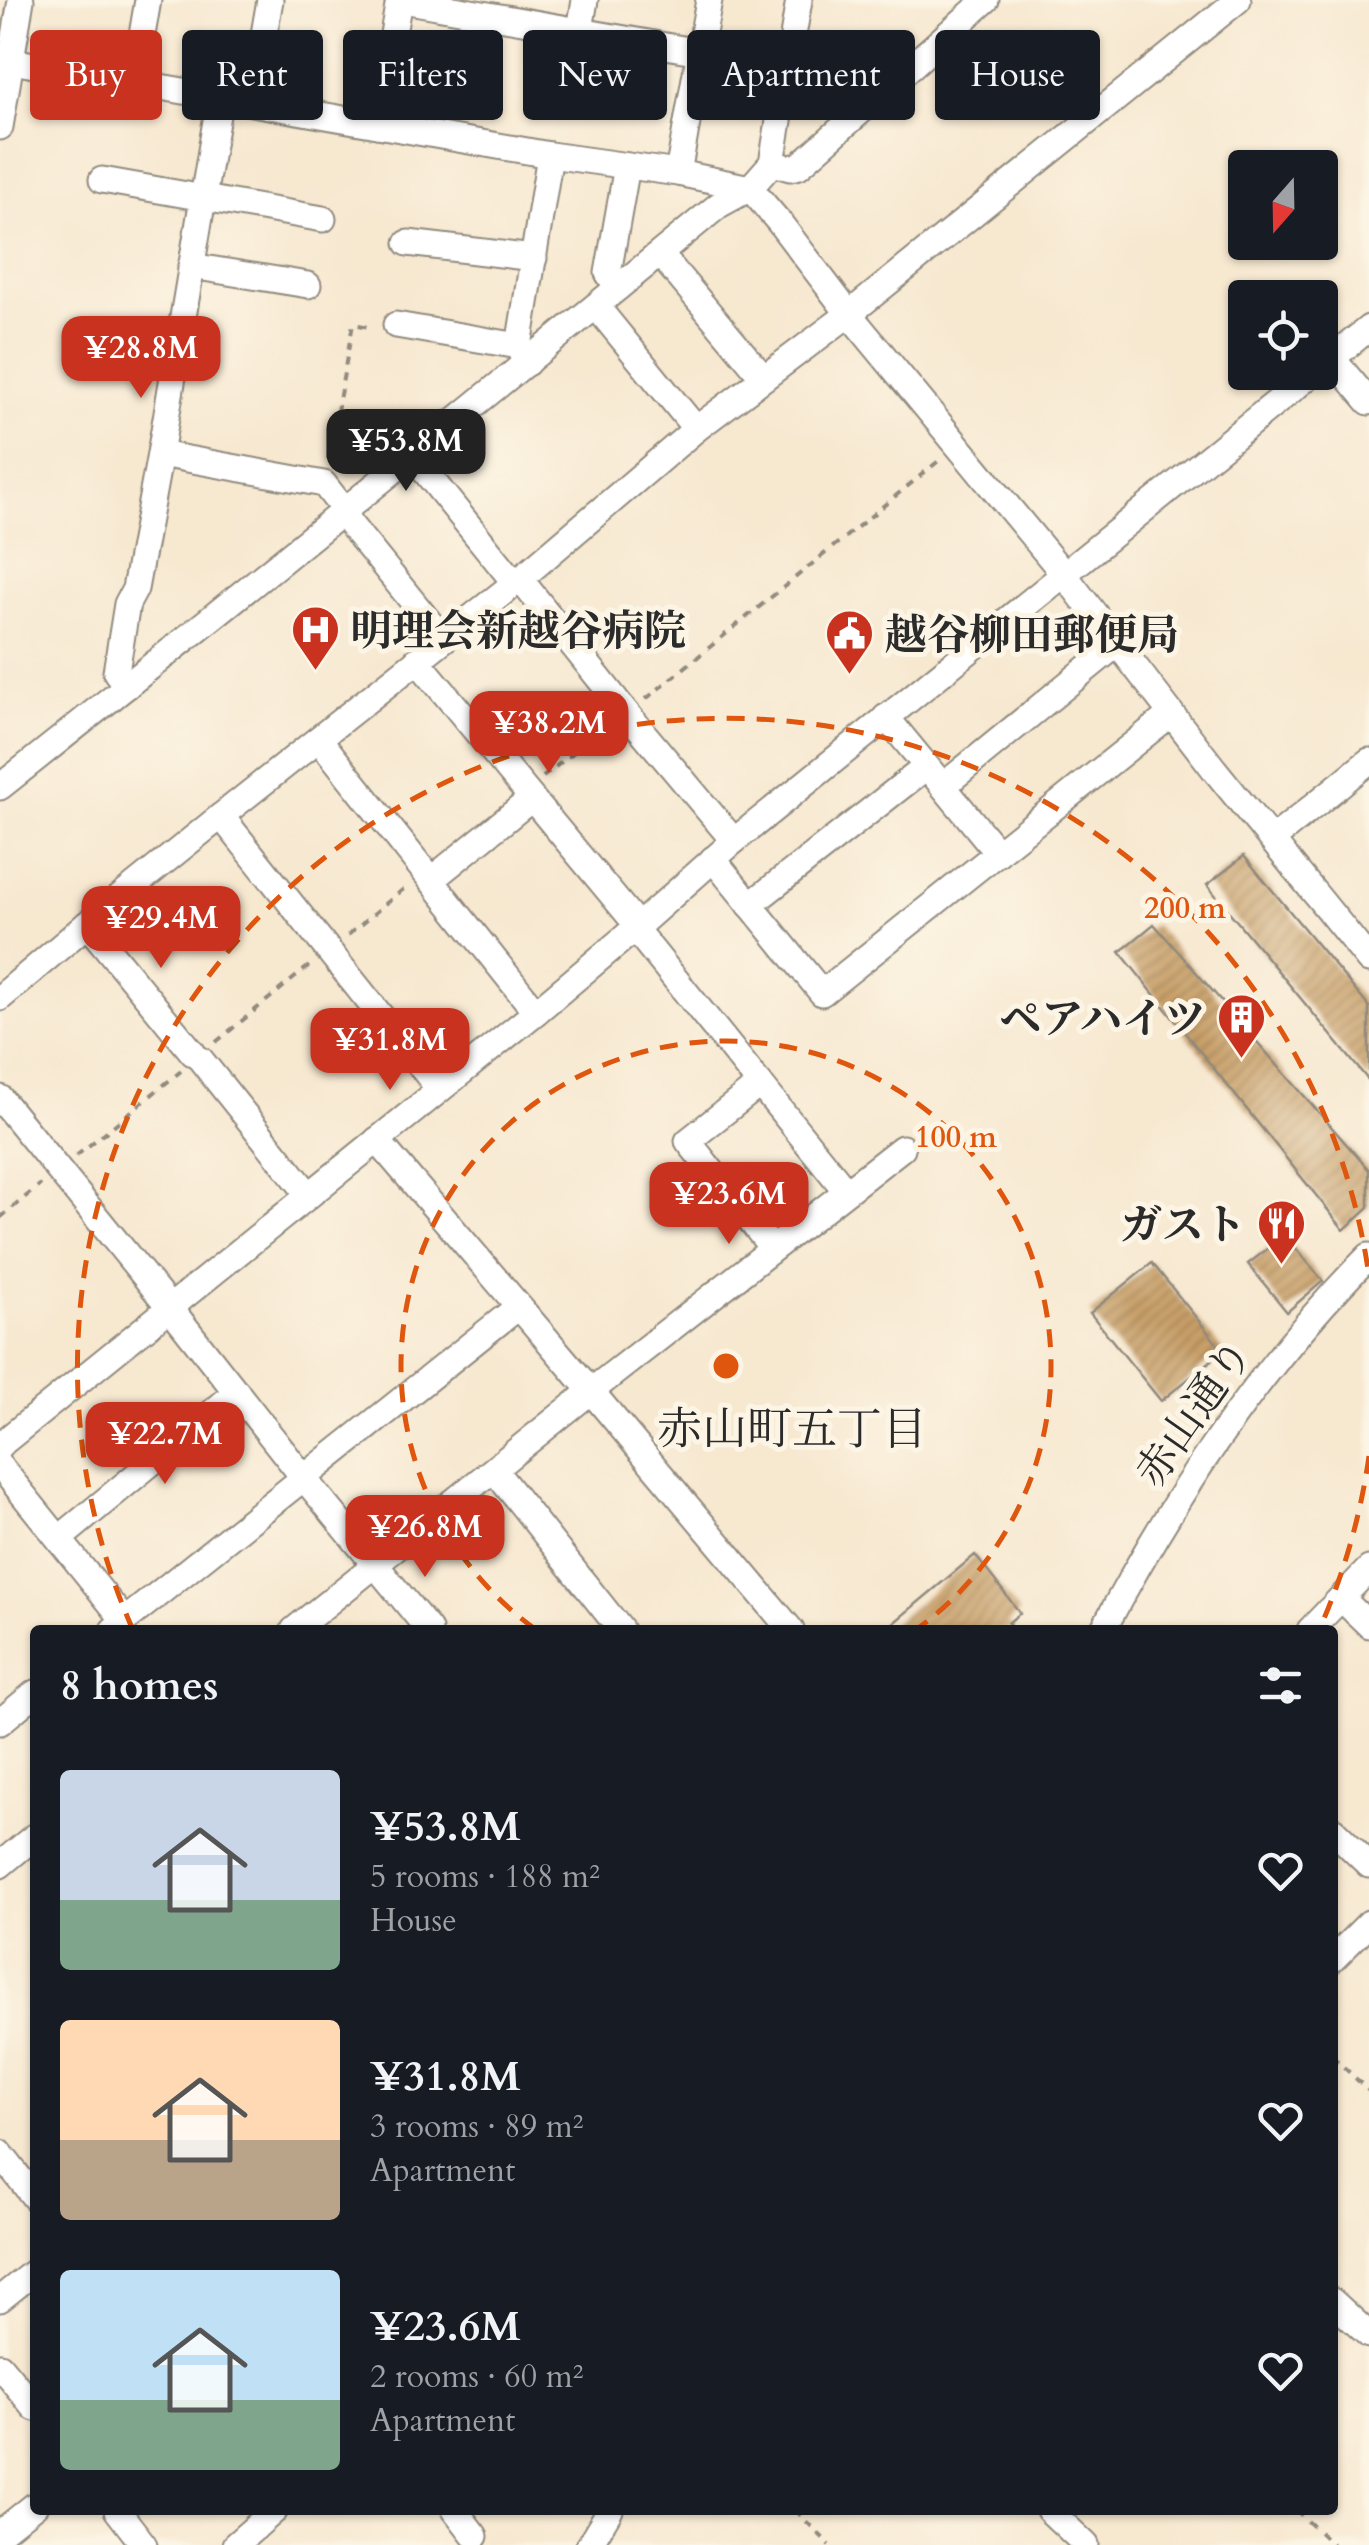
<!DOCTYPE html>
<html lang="en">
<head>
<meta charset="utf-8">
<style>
  :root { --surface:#171b24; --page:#242831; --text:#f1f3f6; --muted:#9ea1a6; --accent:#c8321e }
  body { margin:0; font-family:Cardo,"Noto Serif JP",serif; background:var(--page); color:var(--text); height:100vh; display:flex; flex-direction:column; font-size:38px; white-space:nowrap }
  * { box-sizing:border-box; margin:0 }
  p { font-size:32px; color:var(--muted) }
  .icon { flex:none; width:55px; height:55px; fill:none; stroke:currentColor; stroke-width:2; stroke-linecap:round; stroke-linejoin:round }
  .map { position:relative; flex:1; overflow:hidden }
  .details { position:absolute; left:30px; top:1625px; width:1308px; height:890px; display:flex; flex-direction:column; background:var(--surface); border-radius:10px; box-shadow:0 2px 8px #0004 }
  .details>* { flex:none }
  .banner { position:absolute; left:30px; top:30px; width:1310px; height:90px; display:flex; gap:20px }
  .needle { width:65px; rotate:200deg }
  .tools { position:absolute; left:1228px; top:150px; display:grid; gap:20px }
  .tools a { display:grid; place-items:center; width:110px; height:110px; border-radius:10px; background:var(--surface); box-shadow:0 2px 8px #0004; font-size:50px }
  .price { position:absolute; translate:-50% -85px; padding:0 22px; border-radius:20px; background:var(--accent); color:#fff; font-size:32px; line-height:65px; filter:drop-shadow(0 2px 5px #0008) }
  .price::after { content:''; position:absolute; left:50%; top:60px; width:30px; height:22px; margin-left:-15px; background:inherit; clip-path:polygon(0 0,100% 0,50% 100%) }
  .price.selected { background:#222; color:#fff }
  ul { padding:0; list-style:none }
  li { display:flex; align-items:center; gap:30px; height:250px; padding:0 30px }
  li span { display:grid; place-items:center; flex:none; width:280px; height:200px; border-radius:10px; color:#555 }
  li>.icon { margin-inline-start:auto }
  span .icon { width:120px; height:120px; fill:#fffc; stroke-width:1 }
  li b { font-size:42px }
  h2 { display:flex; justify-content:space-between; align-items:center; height:120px; padding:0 30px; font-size:42px }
  .chip { padding:0 35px; border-radius:10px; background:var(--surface); box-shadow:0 2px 8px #0004; font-size:35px; line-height:90px }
  .chip.selected { background:var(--accent); color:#fff }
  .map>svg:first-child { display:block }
</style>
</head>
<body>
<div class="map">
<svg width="1369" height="2545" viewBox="0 0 1369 2545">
  <defs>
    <pattern id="building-hatch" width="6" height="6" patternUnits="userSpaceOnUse" patternTransform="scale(2.5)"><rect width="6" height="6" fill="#c89f68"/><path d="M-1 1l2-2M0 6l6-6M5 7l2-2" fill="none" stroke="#a38256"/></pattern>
  </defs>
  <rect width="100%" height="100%" fill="#fcf5e5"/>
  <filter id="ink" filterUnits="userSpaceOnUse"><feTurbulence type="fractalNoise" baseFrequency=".01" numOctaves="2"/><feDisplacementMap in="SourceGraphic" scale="20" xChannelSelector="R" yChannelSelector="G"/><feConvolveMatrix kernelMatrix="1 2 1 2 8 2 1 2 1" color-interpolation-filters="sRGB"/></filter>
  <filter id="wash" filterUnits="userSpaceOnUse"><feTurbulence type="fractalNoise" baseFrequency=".0048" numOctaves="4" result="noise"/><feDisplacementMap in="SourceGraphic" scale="40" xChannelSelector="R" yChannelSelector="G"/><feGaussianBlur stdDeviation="2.25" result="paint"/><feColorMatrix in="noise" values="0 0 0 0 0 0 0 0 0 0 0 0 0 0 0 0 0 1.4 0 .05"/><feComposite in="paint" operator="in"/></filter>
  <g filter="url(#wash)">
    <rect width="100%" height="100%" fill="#f7e8d0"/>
    <g id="blocks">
      <g fill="url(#building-hatch)">
        <path d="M1244,856l125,151v74l-162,-196z"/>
        <path d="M1154,924l215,246v37l-25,23 -224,-278z"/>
        <path d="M1285,1235l38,46 -36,31 -39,-48z"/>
        <path d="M1152,1263l71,88 -62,50 -71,-88z"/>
        <path d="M975,1555l45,58 -12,10 6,7h-129z"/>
      </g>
    </g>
  </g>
  <g filter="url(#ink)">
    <use href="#blocks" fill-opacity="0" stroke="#918a7e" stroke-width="2.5"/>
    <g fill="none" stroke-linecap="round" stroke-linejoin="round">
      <defs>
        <g id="minor">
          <path d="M402,0l298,52"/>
          <path d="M580,30l5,-30"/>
          <path d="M0,59l550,96 128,18 72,15 29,34 70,92 214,259 151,196 155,191"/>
          <path d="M134,82l14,-82"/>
          <path d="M252,103l18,-103"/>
          <path d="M377,125l22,-125"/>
          <path d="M0,127l21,-127"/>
          <path d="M772,163l18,5 9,-2 187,-166"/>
          <path d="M678,173l31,-173"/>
          <path d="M102,180l221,39"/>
          <path d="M408,243l126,15"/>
          <path d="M660,254l103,123"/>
          <path d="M191,266l117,19"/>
          <path d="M617,288l-9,-15 19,-107"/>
          <path d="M596,306l100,123"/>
          <path d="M396,325l123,21"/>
          <path d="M1332,358l37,44"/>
          <path d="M527,363l-5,-8 -3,-9 31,-191"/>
          <path d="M1320,368l49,-40"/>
          <path d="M160,454l164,30 20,26"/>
          <path d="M411,454l104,129"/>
          <path d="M341,513l102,126"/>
          <path d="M520,579l105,132 109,130"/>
          <path d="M417,660l221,266"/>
          <path d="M127,686l-11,-14 11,-68 8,-15 25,-135 60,-357"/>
          <path d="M886,717l112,136"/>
          <path d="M319,739l217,273"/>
          <path d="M943,786l174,-142"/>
          <path d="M0,787c242,-192 481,-387 719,-582l31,-17 22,-25 27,-163"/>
          <path d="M1273,839l96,-78"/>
          <path d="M713,859l109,134 349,-279"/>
          <path d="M431,880l100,-81"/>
          <path d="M750,905l176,-138"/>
          <path d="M87,924l106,129"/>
          <path d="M635,929l211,262"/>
          <path d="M0,998l87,-74 134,-108"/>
          <path d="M201,1060l108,135"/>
          <path d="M760,1084l-72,57 84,107"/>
          <path d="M439,1089l-218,-273 299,-237 176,-150 153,-115 389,-314"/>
          <path d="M0,1098l171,211 133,169 125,152"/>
          <path d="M377,1140l214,251 200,239"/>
          <path d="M0,1445l536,-433 102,-86 96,-85 580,-469"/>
          <path d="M0,1466l124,154"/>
          <path d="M495,1471l126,159"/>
          <path d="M59,1539l178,-147"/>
          <path d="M1341,1598l28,27"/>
          <path d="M113,1630l405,-323"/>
          <path d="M294,1630l297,-239 311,-243"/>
          <path d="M1103,1630c71,-135 158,-265 266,-374"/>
          <path d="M1310,1630l59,-61"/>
          <path d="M0,1722l35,-29"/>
          <path d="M1332,1829l37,36"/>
          <path d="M0,1865l35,-29"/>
          <path d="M1332,1960l37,-37"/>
          <path d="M0,2153l35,45"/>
          <path d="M0,2299l35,-28"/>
          <path d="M1332,2301l37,34"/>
          <path d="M0,2366l35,42"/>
          <path d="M117,2510l27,35"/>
          <path d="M455,2510l20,26"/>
          <path d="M1049,2510l37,35"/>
          <path d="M0,2533l35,-28"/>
          <path d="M235,2545l40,-35"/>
          <path d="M589,2545l21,-35"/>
        </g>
      </defs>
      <use href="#minor" stroke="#918a7e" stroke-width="29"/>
      <g stroke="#918a7e" stroke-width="4" stroke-dasharray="8 8" stroke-linecap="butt">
        <path d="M328,460l25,-136 21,4"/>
        <path d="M646,699l295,-240"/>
        <path d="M543,777l63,-51"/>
        <path d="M348,935l58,-48"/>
        <path d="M216,1042l93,-76"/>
        <path d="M76,1156l105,-85"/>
        <path d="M0,1218l41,-34"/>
        <path d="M1332,2056l37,35"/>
        <path d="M795,2510l35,35"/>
        <path d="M1296,2510l37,35"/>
      </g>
      <use href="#minor" stroke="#fff" stroke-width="25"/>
    </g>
  </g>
  <g fill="none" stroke="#df570e" stroke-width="5" stroke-dasharray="18 12">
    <path d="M535 1629A325 325 0 1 1 917 1629"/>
    <path d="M1369 1456A649 649 0 0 1 1319 1630M133 1630A649 649 0 1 1 1369 1276"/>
  </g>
  <defs>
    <symbol id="hospital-pin" viewBox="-11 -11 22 30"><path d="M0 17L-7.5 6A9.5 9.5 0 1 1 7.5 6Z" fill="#c8321e" stroke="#fcf5e5"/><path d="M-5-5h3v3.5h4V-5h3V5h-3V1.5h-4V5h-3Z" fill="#fff"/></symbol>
    <symbol id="civic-pin" viewBox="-11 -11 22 30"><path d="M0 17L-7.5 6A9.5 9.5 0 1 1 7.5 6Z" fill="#c8321e" stroke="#fcf5e5"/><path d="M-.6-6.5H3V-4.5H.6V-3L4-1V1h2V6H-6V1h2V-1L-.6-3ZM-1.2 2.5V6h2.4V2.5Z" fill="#fff"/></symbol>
    <symbol id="building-pin" viewBox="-11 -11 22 30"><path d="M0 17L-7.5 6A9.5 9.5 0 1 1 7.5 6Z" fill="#c8321e" stroke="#fcf5e5"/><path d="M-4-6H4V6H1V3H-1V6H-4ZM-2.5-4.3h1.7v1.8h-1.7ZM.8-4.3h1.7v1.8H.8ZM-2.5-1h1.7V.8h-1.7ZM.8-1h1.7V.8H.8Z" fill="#fff"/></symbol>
    <symbol id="restaurant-pin" viewBox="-11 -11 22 30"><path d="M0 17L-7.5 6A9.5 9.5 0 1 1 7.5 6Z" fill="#c8321e" stroke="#fcf5e5"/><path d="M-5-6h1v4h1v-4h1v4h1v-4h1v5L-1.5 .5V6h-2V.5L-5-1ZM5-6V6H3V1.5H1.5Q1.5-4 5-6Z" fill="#fff"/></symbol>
  </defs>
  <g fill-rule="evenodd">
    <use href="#hospital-pin" x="288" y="602" width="55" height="75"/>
    <use href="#civic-pin" x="822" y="606" width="55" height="75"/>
    <use href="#building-pin" x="1214" y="990" width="55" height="75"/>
    <use href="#restaurant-pin" x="1254" y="1196" width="55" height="75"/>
  </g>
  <g text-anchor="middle" stroke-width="10" stroke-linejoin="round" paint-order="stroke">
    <g font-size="42" font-weight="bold" fill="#2b2b2b" stroke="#fcf5e5" text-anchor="start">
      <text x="350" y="645">明理会新越谷病院</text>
      <text x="885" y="649">越谷柳田郵便局</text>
      <text x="1206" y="1033" text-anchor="end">ペアハイツ</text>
      <text x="1246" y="1239" text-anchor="end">ガスト</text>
    </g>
    <g font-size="42" fill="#2b2b2b" stroke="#fcf5e5">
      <text transform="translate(1193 1412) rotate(-55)" y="15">赤山通り</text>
    </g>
    <g font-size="45" fill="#2b2b2b" stroke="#fcf5e5">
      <text x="792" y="1444">赤山町五丁目</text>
    </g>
  </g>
  <circle cx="726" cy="1366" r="15" fill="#df570e" stroke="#fcf5e5" stroke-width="5"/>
  <g font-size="30" text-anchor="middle" font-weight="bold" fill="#df570e" stroke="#fcf5e5" stroke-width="10" stroke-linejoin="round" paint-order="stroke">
    <text x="1185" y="918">200 m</text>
    <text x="956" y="1147">100 m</text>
  </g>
</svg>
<div class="tools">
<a><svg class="needle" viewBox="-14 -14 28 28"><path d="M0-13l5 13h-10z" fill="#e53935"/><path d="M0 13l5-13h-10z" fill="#9ea1a6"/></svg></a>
<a><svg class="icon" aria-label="locate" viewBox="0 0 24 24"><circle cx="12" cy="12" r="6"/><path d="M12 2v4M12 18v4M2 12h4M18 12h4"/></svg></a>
</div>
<b class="price" style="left:141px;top:401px">¥28.8M</b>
<b class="price selected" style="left:406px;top:494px">¥53.8M</b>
<b class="price" style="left:549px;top:776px">¥38.2M</b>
<b class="price" style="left:161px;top:971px">¥29.4M</b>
<b class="price" style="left:390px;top:1093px">¥31.8M</b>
<b class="price" style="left:729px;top:1247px">¥23.6M</b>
<b class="price" style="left:165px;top:1487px">¥22.7M</b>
<b class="price" style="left:425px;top:1580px">¥26.8M</b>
<div class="banner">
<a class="chip selected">Buy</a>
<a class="chip">Rent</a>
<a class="chip">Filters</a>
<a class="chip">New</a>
<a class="chip">Apartment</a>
<a class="chip">House</a>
</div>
<section class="details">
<h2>8 homes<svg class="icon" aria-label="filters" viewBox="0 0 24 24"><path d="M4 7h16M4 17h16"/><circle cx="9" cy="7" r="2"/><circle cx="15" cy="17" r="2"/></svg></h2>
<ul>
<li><span style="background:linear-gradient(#c9d6e8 65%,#7fa58c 0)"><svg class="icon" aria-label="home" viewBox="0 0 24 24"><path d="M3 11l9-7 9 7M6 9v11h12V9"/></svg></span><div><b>¥53.8M</b><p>5 rooms · 188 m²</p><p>House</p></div><svg class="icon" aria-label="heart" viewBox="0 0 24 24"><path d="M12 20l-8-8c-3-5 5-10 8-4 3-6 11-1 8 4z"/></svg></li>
<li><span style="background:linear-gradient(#ffd9b3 60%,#b9a48a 0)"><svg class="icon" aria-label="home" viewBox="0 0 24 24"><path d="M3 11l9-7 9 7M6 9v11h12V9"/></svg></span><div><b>¥31.8M</b><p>3 rooms · 89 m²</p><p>Apartment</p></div><svg class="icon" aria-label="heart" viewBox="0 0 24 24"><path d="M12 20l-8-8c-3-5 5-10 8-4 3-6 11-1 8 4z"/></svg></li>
<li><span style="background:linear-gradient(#bfe0f5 65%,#7fa58c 0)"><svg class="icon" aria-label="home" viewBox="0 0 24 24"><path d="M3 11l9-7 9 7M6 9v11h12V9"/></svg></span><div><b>¥23.6M</b><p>2 rooms · 60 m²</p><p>Apartment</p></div><svg class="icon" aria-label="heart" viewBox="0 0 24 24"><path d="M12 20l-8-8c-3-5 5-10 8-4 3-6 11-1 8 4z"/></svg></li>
</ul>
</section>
</div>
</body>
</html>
